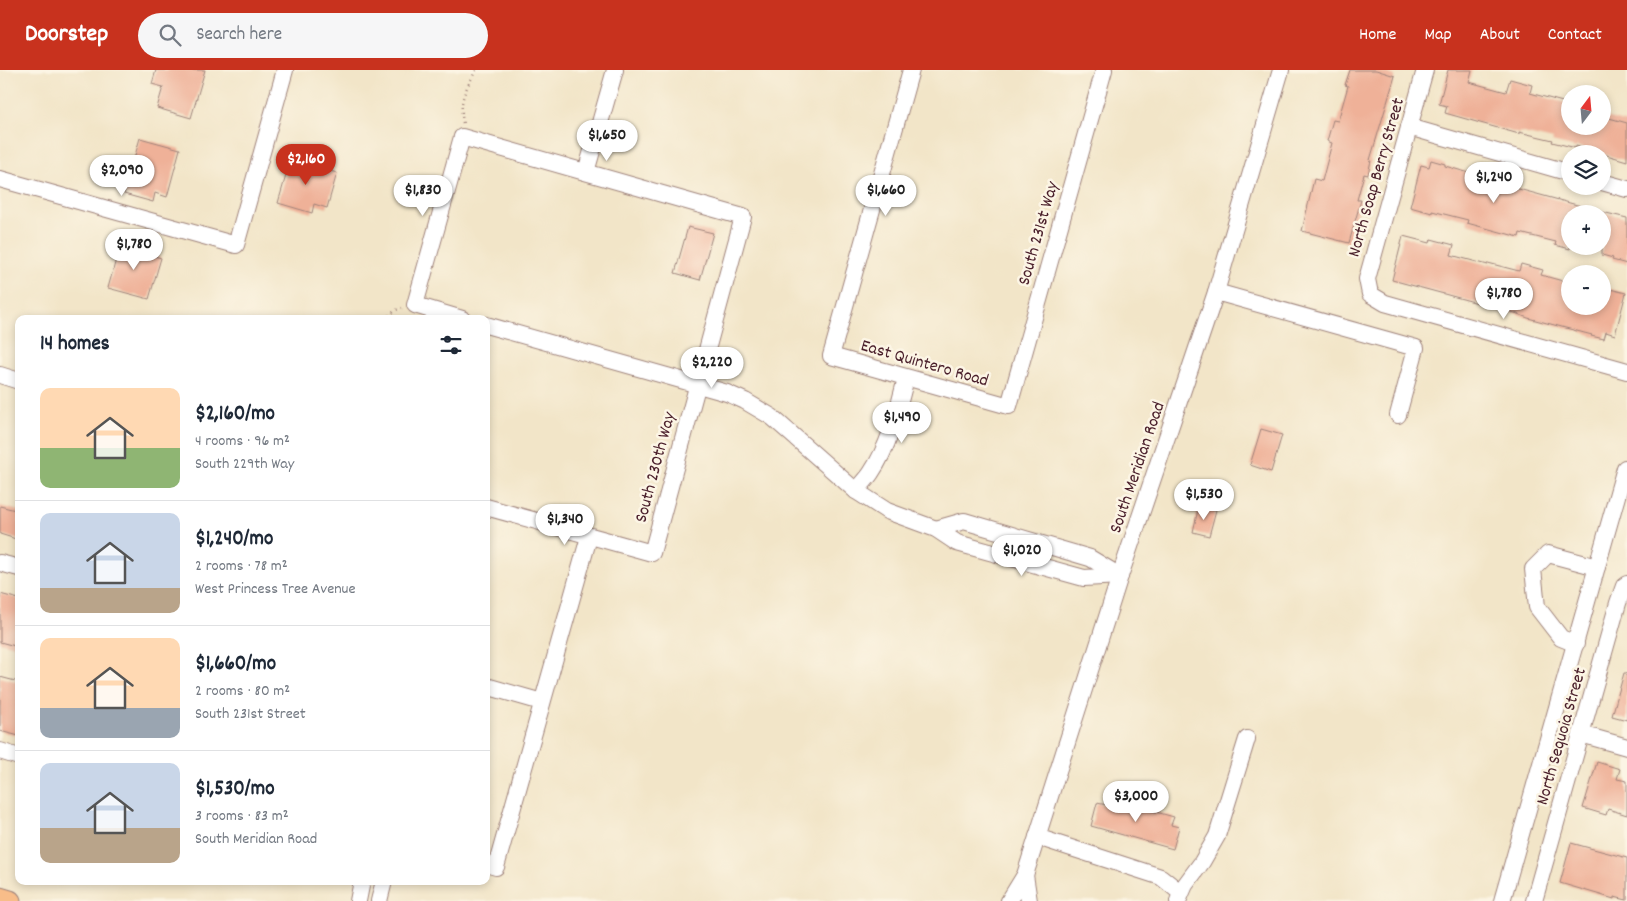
<!DOCTYPE html>
<html lang="en">
<head>
<meta charset="utf-8">
<style>
  :root { --surface:#fff; --page:#f6f6f7; --text:#1f2937; --muted:#747a83; --line:#e0e1e3; --accent:#c8321e }
  body { margin:0; font-family:Dekko,sans-serif; background:var(--page); color:var(--text); height:100vh; display:flex; flex-direction:column; font-size:19px; white-space:nowrap }
  * { box-sizing:border-box; margin:0 }
  p { font-size:16px; color:var(--muted) }
  .icon { flex:none; width:28px; height:28px; fill:none; stroke:currentColor; stroke-width:2; stroke-linecap:round; stroke-linejoin:round }
  .map { position:relative; flex:1; overflow:hidden }
  .side { position:absolute; left:15px; top:245px; width:475px; height:570px; display:flex; flex-direction:column; background:var(--surface); border-radius:10px; box-shadow:0 2px 8px #0003 }
  .side>* { flex:none }
  .needle { width:32px; rotate:16deg }
  .fabs { position:absolute; left:1561px; top:15px; display:grid; gap:10px }
  .fabs a { display:grid; place-items:center; width:50px; height:50px; border-radius:50%; background:var(--surface); box-shadow:0 2px 8px #0003; font-size:25px }
  .price { position:absolute; translate:-50% -42px; padding:0 11px; border-radius:18px; background:#fff; color:#222; font-size:16px; line-height:32px; filter:drop-shadow(0 1px 2px #0008) }
  .price::after { content:''; position:absolute; left:50%; top:30px; width:15px; height:11px; margin-left:-8px; background:inherit; clip-path:polygon(0 0,100% 0,50% 100%) }
  .price.selected { background:var(--accent); color:#fff }
  ul { padding:0; list-style:none }
  li { display:flex; align-items:center; gap:15px; height:125px; padding:0 25px }
  li+li { border-top:1px solid var(--line) }
  li span { display:grid; place-items:center; flex:none; width:140px; height:100px; border-radius:10px; color:#555 }
  li>.icon { margin-inline-start:auto }
  span .icon { width:60px; height:60px; fill:#fffc; stroke-width:1 }
  li b { font-size:21px }
  h2 { display:flex; justify-content:space-between; align-items:center; height:60px; padding:0 25px; font-size:21px }
  header { display:flex; align-items:center; gap:30px; box-sizing:border-box; height:70px; padding:0 25px; background:var(--accent); color:#fff }
  header strong { font-size:24px }
  nav { display:flex; gap:28px; margin-inline-start:auto; font-size:18px }
  .search { width:350px; height:45px; background:var(--page); display:flex; align-items:center; gap:12px; box-sizing:border-box; padding:0 18px; border-radius:28px; color:var(--muted); font-size:19px }
  .map>svg:first-child { display:block }
</style>
</head>
<body>
<header>
<strong>Doorstep</strong>
<div class="search"><svg class="icon" aria-label="search" viewBox="0 0 24 24"><circle cx="10" cy="10" r="6"/><path d="M15 15l6 6"/></svg>Search here</div>
<nav><a>Home</a><a>Map</a><a>About</a><a>Contact</a></nav>
</header>
<div class="map">
<svg width="1627" height="831" viewBox="0 0 1627 831">
  <rect width="100%" height="100%" fill="#fcf5e5"/>
  <filter id="ink" filterUnits="userSpaceOnUse"><feTurbulence type="fractalNoise" baseFrequency=".02" numOctaves="2"/><feDisplacementMap in="SourceGraphic" scale="10" xChannelSelector="R" yChannelSelector="G"/><feConvolveMatrix kernelMatrix="1 2 1 2 8 2 1 2 1" color-interpolation-filters="sRGB"/></filter>
  <filter id="wash" filterUnits="userSpaceOnUse"><feTurbulence type="fractalNoise" baseFrequency=".0096" numOctaves="4" result="noise"/><feDisplacementMap in="SourceGraphic" scale="20" xChannelSelector="R" yChannelSelector="G"/><feGaussianBlur stdDeviation="1.12" result="paint"/><feColorMatrix in="noise" values="0 0 0 0 0 0 0 0 0 0 0 0 0 0 0 0 0 1.4 0 .05"/><feComposite in="paint" operator="in"/></filter>
  <g filter="url(#wash)">
    <rect width="100%" height="100%" fill="#f2e5c8"/>
    <g id="blocks">
      <g fill="#efb198">
        <path d="M156,0h49l-14,48 -34,-10 6,-21 -11,-3z"/>
        <path d="M1350,0h26l19,6 -25,84h1l-3,15 -4,-1 -7,26h4l-12,43 -47,-12 12,-52 8,2 10,-38 -5,-2 6,-21 5,1 10,-35 -3,-1z"/>
        <path d="M1448,0h24l-3,12 37,10 4,-13 22,6 -2,8 40,11v22h32v-10l25,7v38l-51,-15v2l-24,-6 1,-2 -34,-8v2l-74,-21 2,-7 -8,-2z"/>
        <path d="M140,68l40,11 -13,48 -12,-4 -2,9 -29,-8z"/>
        <path d="M286,88l51,15 -10,35 -13,-4 -2,9 -34,-10 9,-31 -5,-2z"/>
        <path d="M1431,90l14,4v2l35,10 1,-2 13,4 -1,4 106,29v3h-29v35l-15,-4 1,-3 -36,-9 -1,4 -52,-14 1,-3 -36,-9v2l-22,-6 11,-42 8,2z"/>
        <path d="M1602,142l25,6v46l-15,-4 1,-2 -11,-3z"/>
        <path d="M688,157l25,6 -13,47 -25,-7z"/>
        <path d="M1403,166l27,7 1,-4 23,6 -3,10 37,10v-2l31,8 2,-7 22,6 -2,5 29,8v23h32v-19l24,6 -11,42 -9,-3 -2,7 -13,-3 1,-1 -64,-17 -13,-5 -123,-33z"/>
        <path d="M122,168l16,4 -3,8 26,8 -12,41 -41,-11z"/>
        <path d="M1261,359l21,6 -11,37 -21,-7z"/>
        <path d="M1199,435l17,5 -7,26 -16,-4z"/>
        <path d="M0,436l19,5v29l-19,-6z"/>
        <path d="M0,524l19,5v48l-19,-5z"/>
        <path d="M1624,603h3v47l-15,-4z"/>
        <path d="M0,607l19,5v54l-19,-5z"/>
        <path d="M1597,692l23,7 -3,10 10,2v34l-19,-6 -2,6 -23,-7z"/>
        <path d="M1109,729l65,18 -3,8 8,2 -6,22 -82,-23 6,-23 10,2z"/>
        <path d="M1571,773l56,15v42l-13,-3v2l-54,-16z"/>
      </g>
    </g>
  </g>
  <g filter="url(#ink)">
    <use href="#blocks" fill-opacity="0" stroke="#9e827a" stroke-width="1"/>
    <g fill="none" stroke-linecap="round" stroke-linejoin="round">
      <defs>
        <g id="minor">
          <path d="M911,0l-80,286 178,50 95,-336"/>
          <path d="M1425,0l-58,209 3,15 15,9 242,68"/>
          <path d="M1409,57l161,46"/>
          <path d="M586,102l29,-102"/>
          <path d="M0,109l236,66 49,-175"/>
          <path d="M1602,112l25,7"/>
          <path d="M1216,222l200,56 -18,67"/>
          <path d="M462,249l-47,-14 47,-168 281,80 -91,336 -166,-46"/>
          <path d="M486,255l241,68 18,8 27,16 84,74 31,20 49,18 21,14 127,35 36,-2"/>
          <path d="M0,305l19,6"/>
          <path d="M856,421c5,-6 11,-12 15,-18 19,-28 27,-64 35,-95"/>
          <path d="M936,459l28,-8 126,37 30,18"/>
          <path d="M0,493l19,5"/>
          <path d="M1576,574l-15,-6 -24,-31 -4,-38 15,-15 49,13"/>
          <path d="M486,616l56,16"/>
          <path d="M1581,664l46,13"/>
          <path d="M0,681l19,6"/>
          <path d="M1037,767l124,40 20,16"/>
          <path d="M486,794l10,3 93,-330"/>
          <path d="M1025,805l4,26"/>
          <path d="M358,831l4,-20"/>
          <path d="M379,831l5,-20"/>
          <path d="M1009,831l16,-26 95,-299 96,-284 65,-222"/>
          <path d="M1178,831l7,-16 17,-23 15,-26 30,-97"/>
          <path d="M1502,831l123,-433"/>
          <path d="M1534,831l84,-298 6,-17 3,-2"/>
        </g>
        <path id="major" d="M0,828l10,3"/>
      </defs>
      <use href="#minor" stroke="#9e827a" stroke-width="18"/>
      <use href="#major" stroke="#9e827a" stroke-width="23"/>
      <g stroke="#9e827a" stroke-width="2.5" stroke-dasharray="1 4" stroke-linecap="butt">
        <path d="M463,53c-4,-25 2,-31 13,-53"/>
        <path d="M385,249l11,-9 6,-2"/>
      </g>
      <use href="#minor" stroke="#fff" stroke-width="16"/>
      <use href="#major" stroke="#f8bd89" stroke-width="21"/>
    </g>
  </g>
  <g text-anchor="middle" stroke-width="5" stroke-linejoin="round" paint-order="stroke">
    <g font-size="18" fill="#4a1f2b" stroke="#fcf5e5">
      <text transform="translate(1375 107) rotate(-74)" y="6">North Soap Berry Street</text>
      <text transform="translate(1037 163) rotate(-74)" y="6">South 231st Way</text>
      <text transform="translate(925 292) rotate(16)" y="6">East Quintero Road</text>
      <text transform="translate(654 397) rotate(-75)" y="6">South 230th Way</text>
      <text transform="translate(1136 397) rotate(-71)" y="6">South Meridian Road</text>
      <text transform="translate(1560 666) rotate(-74)" y="6">North Sequoia Street</text>
    </g>
  </g>
</svg>
<div class="fabs">
<a><svg class="needle" viewBox="-14 -14 28 28"><path d="M0-13l5 13h-10z" fill="#e53935"/><path d="M0 13l5-13h-10z" fill="#747a83"/></svg></a>
<a><svg class="icon" aria-label="layers" viewBox="0 0 24 24"><path d="M12 4l9 5-9 5-9-5zM3 14l9 5 9-5"/></svg></a>
<a>+</a>
<a>−</a>
</div>
<b class="price" style="left:607px;top:92px">$1,650</b>
<b class="price selected" style="left:306px;top:116px">$2,160</b>
<b class="price" style="left:122px;top:127px">$2,090</b>
<b class="price" style="left:1494px;top:134px">$1,240</b>
<b class="price" style="left:423px;top:147px">$1,830</b>
<b class="price" style="left:886px;top:147px">$1,660</b>
<b class="price" style="left:134px;top:201px">$1,780</b>
<b class="price" style="left:1504px;top:250px">$1,780</b>
<b class="price" style="left:712px;top:319px">$2,220</b>
<b class="price" style="left:902px;top:374px">$1,490</b>
<b class="price" style="left:1204px;top:451px">$1,530</b>
<b class="price" style="left:565px;top:476px">$1,340</b>
<b class="price" style="left:1022px;top:507px">$1,020</b>
<b class="price" style="left:1136px;top:753px">$3,000</b>
<section class="side">
<h2>14 homes<svg class="icon" aria-label="filters" viewBox="0 0 24 24"><path d="M4 7h16M4 17h16"/><circle cx="9" cy="7" r="2"/><circle cx="15" cy="17" r="2"/></svg></h2>
<ul>
<li><span style="background:linear-gradient(#ffd9b3 60%,#8fb573 0)"><svg class="icon" aria-label="home" viewBox="0 0 24 24"><path d="M3 11l9-7 9 7M6 9v11h12V9"/></svg></span><div><b>$2,160/mo</b><p>4 rooms · 96 m²</p><p>South 229th Way</p></div></li>
<li><span style="background:linear-gradient(#c9d6e8 75%,#b9a48a 0)"><svg class="icon" aria-label="home" viewBox="0 0 24 24"><path d="M3 11l9-7 9 7M6 9v11h12V9"/></svg></span><div><b>$1,240/mo</b><p>2 rooms · 78 m²</p><p>West Princess Tree Avenue</p></div></li>
<li><span style="background:linear-gradient(#ffd9b3 70%,#9aa5b1 0)"><svg class="icon" aria-label="home" viewBox="0 0 24 24"><path d="M3 11l9-7 9 7M6 9v11h12V9"/></svg></span><div><b>$1,660/mo</b><p>2 rooms · 80 m²</p><p>South 231st Street</p></div></li>
<li><span style="background:linear-gradient(#c9d6e8 65%,#b9a48a 0)"><svg class="icon" aria-label="home" viewBox="0 0 24 24"><path d="M3 11l9-7 9 7M6 9v11h12V9"/></svg></span><div><b>$1,530/mo</b><p>3 rooms · 83 m²</p><p>South Meridian Road</p></div></li>
</ul>
</section>
</div>
</body>
</html>
